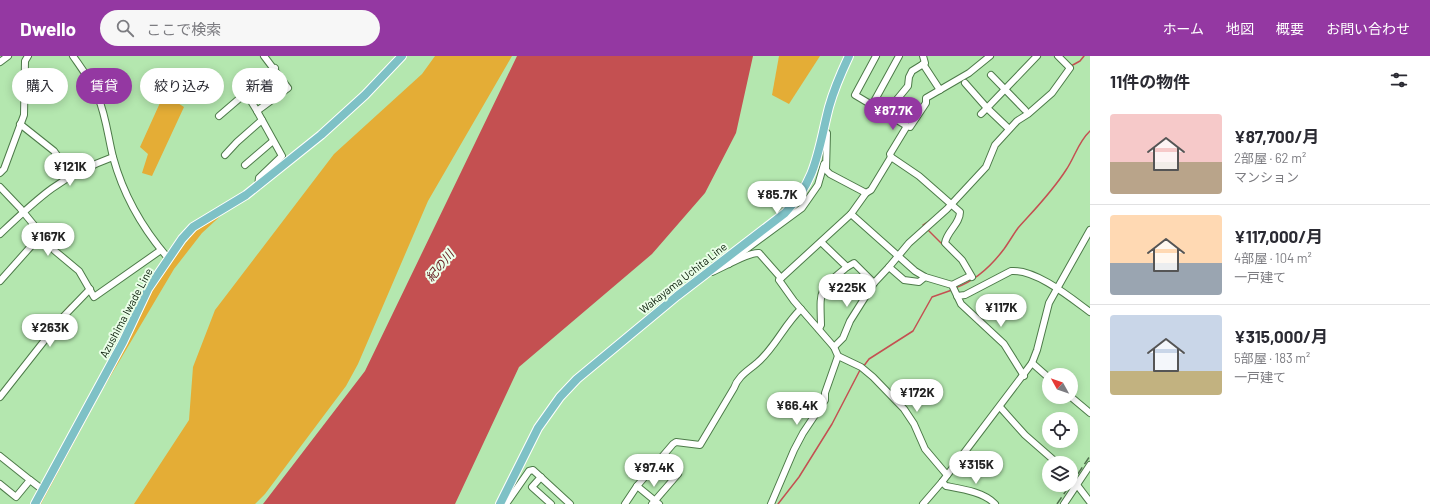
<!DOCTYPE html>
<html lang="ja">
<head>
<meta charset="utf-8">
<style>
  :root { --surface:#fff; --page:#f7f7f7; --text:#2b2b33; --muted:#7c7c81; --line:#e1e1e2; --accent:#9438a2 }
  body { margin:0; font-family:Barlow,"Noto Sans JP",sans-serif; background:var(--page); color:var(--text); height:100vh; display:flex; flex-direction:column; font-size:15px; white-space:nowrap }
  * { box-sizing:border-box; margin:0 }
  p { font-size:13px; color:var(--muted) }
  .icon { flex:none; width:22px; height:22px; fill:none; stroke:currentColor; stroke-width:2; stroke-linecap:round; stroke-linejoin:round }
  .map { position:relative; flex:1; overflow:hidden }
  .details { display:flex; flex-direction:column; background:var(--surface); width:340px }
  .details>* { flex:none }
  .guide { position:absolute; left:12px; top:12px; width:380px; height:36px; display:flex; gap:8px }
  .needle { width:26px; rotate:310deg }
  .buttons { position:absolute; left:1042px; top:312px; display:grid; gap:8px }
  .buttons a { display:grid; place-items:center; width:36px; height:36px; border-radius:50%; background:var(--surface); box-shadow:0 2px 10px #0003; font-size:20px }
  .price { position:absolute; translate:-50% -34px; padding:0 9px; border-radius:14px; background:#fff; color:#222; font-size:13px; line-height:26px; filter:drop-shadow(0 1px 2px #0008) }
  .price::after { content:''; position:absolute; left:50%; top:24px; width:12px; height:9px; margin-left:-6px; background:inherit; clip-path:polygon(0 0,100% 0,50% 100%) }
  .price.active { background:var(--accent); color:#fff }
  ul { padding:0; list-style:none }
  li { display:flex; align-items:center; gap:12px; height:100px; padding:0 20px }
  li+li { border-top:1px solid var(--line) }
  li span { display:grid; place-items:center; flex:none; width:112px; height:80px; border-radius:4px; color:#555 }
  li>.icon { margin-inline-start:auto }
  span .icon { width:48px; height:48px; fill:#fffc; stroke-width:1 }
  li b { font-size:17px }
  h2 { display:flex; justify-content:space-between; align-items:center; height:48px; padding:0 20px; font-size:17px }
  .chip { padding:0 14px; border-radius:18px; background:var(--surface); box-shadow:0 2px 10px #0003; font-size:14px; line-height:36px }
  .chip.active { background:var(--accent); color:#fff }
  header { display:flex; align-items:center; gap:24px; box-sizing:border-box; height:56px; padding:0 20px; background:var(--accent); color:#fff }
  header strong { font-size:19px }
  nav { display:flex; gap:22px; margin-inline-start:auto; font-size:14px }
  .search { width:280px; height:36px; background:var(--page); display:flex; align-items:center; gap:10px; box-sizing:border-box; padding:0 14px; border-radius:22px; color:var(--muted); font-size:15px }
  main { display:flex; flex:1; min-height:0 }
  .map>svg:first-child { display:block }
</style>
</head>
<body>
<header>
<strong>Dwello</strong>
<div class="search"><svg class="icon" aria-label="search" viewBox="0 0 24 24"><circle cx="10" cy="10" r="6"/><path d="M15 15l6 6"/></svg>ここで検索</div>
<nav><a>ホーム</a><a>地図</a><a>概要</a><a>お問い合わせ</a></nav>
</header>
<main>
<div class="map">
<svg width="1090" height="448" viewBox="0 0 1090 448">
  <rect width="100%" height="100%" fill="#b4e7af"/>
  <g fill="#e4ad36">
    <path d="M435,0h77l-84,145 -70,163 -12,22 -81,108 -10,10h-121l55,-84 4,-53 22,-57 119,-156 88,-80z"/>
    <path d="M779,0h41l-31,48 -17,-9z"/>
    <path d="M164,38l20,13 -32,69 -10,-3 6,-19 -8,-7z"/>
    <path d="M228,153l-26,24 -28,36 -73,123 -60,112h-3l114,-216 41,-55z"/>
  </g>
  <path fill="#c45051" d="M517,0h236l-17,77 -31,60 -53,61 -133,113 -64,137h-192l102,-133z"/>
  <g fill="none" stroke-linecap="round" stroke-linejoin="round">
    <g stroke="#c45051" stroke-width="1.5">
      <path d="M1071,10l9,-5 4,-5"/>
      <path d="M924,170l-1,-1 9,-6"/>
      <path d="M927,173l17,17"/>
      <path d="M955,232c20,-7 37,-23 49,-39 5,-7 9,-14 14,-21 17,-19 34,-36 48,-58 9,-13 12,-28 24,-39"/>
      <path d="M61,259l9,-10"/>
      <path d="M863,311l6,-8 44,-28 19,-34 20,-7"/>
      <path d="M778,448l21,-27 33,-53 28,-54"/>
    </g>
    <defs>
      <g id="minor">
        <path d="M73,0c9,13 19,26 25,41 8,19 10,40 15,60 10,37 30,72 55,101"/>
        <path d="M876,0l-21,39 52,31 -17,28 1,3"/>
        <path d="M0,6l8,-6"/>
        <path d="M923,8l17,26"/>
        <path d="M991,19l34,35"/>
        <path d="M965,27l22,25 -6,6"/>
        <path d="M246,37l11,18"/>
        <path d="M871,51l28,-51"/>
        <path d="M885,58l23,-28 1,-9 3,-6 13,-8 -2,-7"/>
        <path d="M219,60l56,-48"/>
        <path d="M20,68l34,27 17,24"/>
        <path d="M907,70l3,1 16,-24v-5l43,-25 21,-17"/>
        <path d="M1009,73l-22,-21 50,-52"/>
        <path d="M225,99l12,-13 25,-22"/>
        <path d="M245,109l28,-24"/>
        <path d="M0,117l4,-4 20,-54 1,-54 3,-5"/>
        <path d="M258,130l1,-8 23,-22 -25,-45 31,-23 -24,-32"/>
        <path d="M0,131l20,21 35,43 24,20 15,26 67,-47"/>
        <path d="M866,137l5,-3 20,-33 28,19 41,36c0,12 -13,19 -15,31l17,17 10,17"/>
        <path d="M851,158l64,57 10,6 27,8 9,19 43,40 20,32"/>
        <path d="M0,178c39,-37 61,-58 113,-77"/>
        <path d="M821,186l26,25 7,-4 20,20 15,-16 15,13 15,2 6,-5"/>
        <path d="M729,208l4,-5 69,-51 16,-23 6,-21"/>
        <path d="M889,211l20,-24 38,-34 39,-42 9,-22 22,-24 11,-7 24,-21 18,-25 -12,-12"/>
        <path d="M710,214l2,2c12,-5 37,-20 47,-19l22,25"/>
        <path d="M0,225l41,-46"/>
        <path d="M952,229l18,-9"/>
        <path d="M957,240l8,-1 46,-24c25,-2 60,27 79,41"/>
        <path d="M819,273l2,-4c-1,-37 -3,-34 26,-58"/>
        <path d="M834,291l9,-9 7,-17 24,-38"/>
        <path d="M838,300l23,11 12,10 31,32 10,15 11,25 22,26"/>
        <path d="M1032,307l17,15"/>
        <path d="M0,341l63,-80 27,-28"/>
        <path d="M1071,341l19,16"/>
        <path d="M1000,351l25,28 32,28"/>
        <path d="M0,400l30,24 -14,17 -16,-13"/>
        <path d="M541,421l-9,10 19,17"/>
        <path d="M1071,421l19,25"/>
        <path d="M30,424l13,10"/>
        <path d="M942,426l4,4c16,3 38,6 49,18"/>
        <path d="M637,430l22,18"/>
        <path d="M506,448l23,-33 4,-1 37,34"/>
        <path d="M625,448l12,-18 36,-42 3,-2 24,3 34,-57c4,-12 14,-17 23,-25 18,-15 27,-38 44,-54"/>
        <path d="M652,448l26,-30"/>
        <path d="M771,448l23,-54 9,-17 22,-33v-7l13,-37 -4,-9 -40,-46 -15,-21 72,-66 15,-21 -36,-19 -4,-4 1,-37 -3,-3"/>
        <path d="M923,448l19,-22 90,-119 5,-13 12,-47 41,-73"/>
        <path d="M1064,448l26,-39"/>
      </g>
      <g id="major">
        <path d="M35,448l88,-162 25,-53 34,-50 11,-12 53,-32 75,-60 44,-40 37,-39"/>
        <path d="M500,448l38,-76 22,-31 17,-18 100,-83 108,-83c32,-33 33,-63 44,-106 5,-18 12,-34 20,-51"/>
      </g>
    </defs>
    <use href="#minor" stroke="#4d7b49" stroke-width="8"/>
    <use href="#major" stroke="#fff" stroke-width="10"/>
    <use href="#minor" stroke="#fff" stroke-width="6"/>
    <use href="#major" stroke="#7ec1c6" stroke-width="8"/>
    <g stroke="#50714d" stroke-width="1.5" stroke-dasharray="8 4" stroke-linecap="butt">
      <path d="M1071,428l19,-28"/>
      <path d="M1057,448l13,-19"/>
    </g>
  </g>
  <g text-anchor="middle" stroke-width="4" stroke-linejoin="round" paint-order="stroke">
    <g font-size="11" fill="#071a06" stroke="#eafee8">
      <text transform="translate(683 222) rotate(-38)" y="4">Wakayama Uchita Line</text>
      <text transform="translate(126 257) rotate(-62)" y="4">Azushima Iwade Line</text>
    </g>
    <g font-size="12" font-style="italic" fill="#64181c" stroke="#eafee8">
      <text transform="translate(440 210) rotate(-51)" y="4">紀の川</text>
    </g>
  </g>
</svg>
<div class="buttons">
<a><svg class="needle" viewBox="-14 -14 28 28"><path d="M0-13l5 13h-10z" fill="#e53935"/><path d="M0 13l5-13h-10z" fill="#7c7c81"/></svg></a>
<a><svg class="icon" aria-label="locate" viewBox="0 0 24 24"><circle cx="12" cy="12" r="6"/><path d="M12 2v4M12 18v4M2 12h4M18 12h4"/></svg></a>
<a><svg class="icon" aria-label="layers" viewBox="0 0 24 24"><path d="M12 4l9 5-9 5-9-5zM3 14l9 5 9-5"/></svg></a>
</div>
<b class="price active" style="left:893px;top:75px">¥87.7K</b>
<b class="price" style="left:70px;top:131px">¥121K</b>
<b class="price" style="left:777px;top:159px">¥85.7K</b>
<b class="price" style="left:48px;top:201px">¥167K</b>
<b class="price" style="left:847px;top:252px">¥225K</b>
<b class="price" style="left:1001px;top:272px">¥117K</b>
<b class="price" style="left:50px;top:292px">¥263K</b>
<b class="price" style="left:917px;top:357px">¥172K</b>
<b class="price" style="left:797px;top:370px">¥66.4K</b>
<b class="price" style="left:976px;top:429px">¥315K</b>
<b class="price" style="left:654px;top:432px">¥97.4K</b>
<div class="guide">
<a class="chip">購入</a>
<a class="chip active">賃貸</a>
<a class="chip">絞り込み</a>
<a class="chip">新着</a>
</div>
</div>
<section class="details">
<h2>11件の物件<svg class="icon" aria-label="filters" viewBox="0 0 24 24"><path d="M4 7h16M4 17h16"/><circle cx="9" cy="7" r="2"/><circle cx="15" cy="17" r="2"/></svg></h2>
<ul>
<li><span style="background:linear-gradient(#f6c9c9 60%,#b9a48a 0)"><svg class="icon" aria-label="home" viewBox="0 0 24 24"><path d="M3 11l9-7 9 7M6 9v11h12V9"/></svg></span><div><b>¥87,700/月</b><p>2部屋 · 62 m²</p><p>マンション</p></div></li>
<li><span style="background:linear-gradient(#ffd9b3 60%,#9aa5b1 0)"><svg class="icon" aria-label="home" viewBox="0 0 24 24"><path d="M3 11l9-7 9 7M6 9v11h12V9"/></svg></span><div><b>¥117,000/月</b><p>4部屋 · 104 m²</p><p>一戸建て</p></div></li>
<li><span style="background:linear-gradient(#c9d6e8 70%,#c2b280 0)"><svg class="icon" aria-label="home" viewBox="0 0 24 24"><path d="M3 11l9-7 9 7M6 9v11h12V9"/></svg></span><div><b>¥315,000/月</b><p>5部屋 · 183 m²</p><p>一戸建て</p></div></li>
</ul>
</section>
</main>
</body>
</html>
